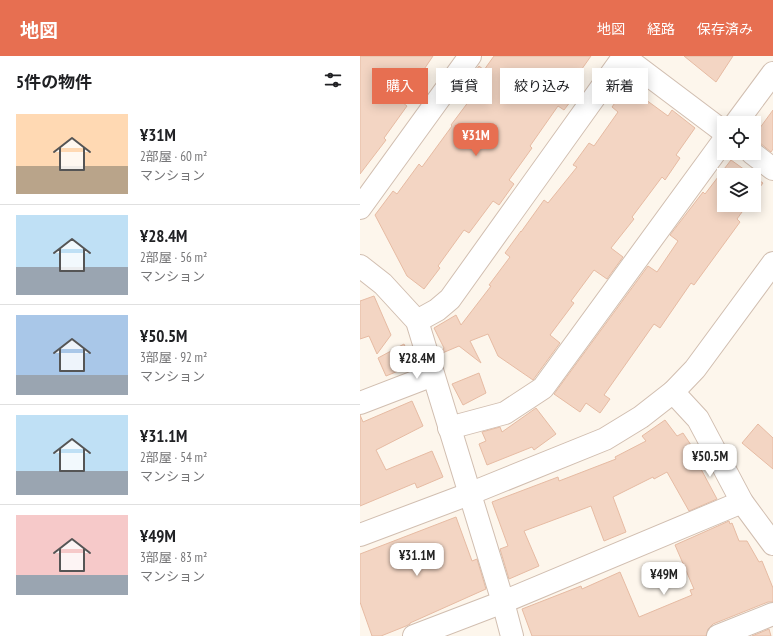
<!DOCTYPE html>
<html lang="ja">
<head>
<meta charset="utf-8">
<style>
  :root { --surface:#fff; --page:#f6f6f6; --text:#202124; --muted:#757577; --line:#e0e0e0; --accent:#e76f51 }
  body { margin:0; font-family:"PT Sans Narrow","Noto Sans JP",sans-serif; background:var(--page); color:var(--text); height:100vh; display:flex; flex-direction:column; font-size:15px; white-space:nowrap }
  * { box-sizing:border-box; margin:0 }
  p { font-size:13px; color:var(--muted) }
  .icon { flex:none; width:22px; height:22px; fill:none; stroke:currentColor; stroke-width:2; stroke-linecap:round; stroke-linejoin:round }
  .map { position:relative; flex:1; overflow:hidden }
  .details { display:flex; flex-direction:column; background:var(--surface); width:360px }
  .details>* { flex:none }
  .hud { position:absolute; left:12px; top:12px; width:341px; height:36px; display:flex; gap:8px }
  .buttons { position:absolute; left:357px; top:60px; display:grid; gap:8px }
  .buttons a { display:grid; place-items:center; width:44px; height:44px; border-radius:0px; background:var(--surface); box-shadow:0 2px 10px #0003; font-size:20px }
  .price { position:absolute; translate:-50% -34px; padding:0 9px; border-radius:8px; background:#fff; color:#222; font-size:13px; line-height:26px; filter:drop-shadow(0 1px 2px #0008) }
  .price::after { content:''; position:absolute; left:50%; top:24px; width:12px; height:9px; margin-left:-6px; background:inherit; clip-path:polygon(0 0,100% 0,50% 100%) }
  .price.current { background:var(--accent); color:#fff }
  ul { padding:0; list-style:none }
  li { display:flex; align-items:center; gap:12px; height:100px; padding:0 16px }
  li+li { border-top:1px solid var(--line) }
  li span { display:grid; place-items:center; flex:none; width:112px; height:80px; border-radius:0px; color:#555 }
  li>.icon { margin-inline-start:auto }
  span .icon { width:48px; height:48px; fill:#fffc; stroke-width:1 }
  li b { font-size:17px }
  h2 { display:flex; justify-content:space-between; align-items:center; height:48px; padding:0 16px; font-size:17px }
  .pill { padding:0 14px; border-radius:0px; background:var(--surface); box-shadow:0 2px 10px #0003; font-size:14px; line-height:36px }
  .pill.current { background:var(--accent); color:#fff }
  header { display:flex; align-items:center; gap:24px; box-sizing:border-box; height:56px; padding:0 20px; background:var(--accent); color:#fff }
  header strong { font-size:19px }
  nav { display:flex; gap:22px; margin-inline-start:auto; font-size:14px }
  main { display:flex; flex:1; min-height:0 }
  .map>svg:first-child { display:block }
</style>
</head>
<body>
<header>
<strong>地図</strong>
<nav><a>地図</a><a>経路</a><a>保存済み</a></nav>
</header>
<main>
<section class="details">
<h2>5件の物件<svg class="icon" aria-label="filters" viewBox="0 0 24 24"><path d="M4 7h16M4 17h16"/><circle cx="9" cy="7" r="2"/><circle cx="15" cy="17" r="2"/></svg></h2>
<ul>
<li><span style="background:linear-gradient(#ffd9b3 65%,#b9a48a 0)"><svg class="icon" aria-label="home" viewBox="0 0 24 24"><path d="M3 11l9-7 9 7M6 9v11h12V9"/></svg></span><div><b>¥31M</b><p>2部屋 · 60 m²</p><p>マンション</p></div></li>
<li><span style="background:linear-gradient(#bfe0f5 65%,#9aa5b1 0)"><svg class="icon" aria-label="home" viewBox="0 0 24 24"><path d="M3 11l9-7 9 7M6 9v11h12V9"/></svg></span><div><b>¥28.4M</b><p>2部屋 · 56 m²</p><p>マンション</p></div></li>
<li><span style="background:linear-gradient(#a9c7e8 75%,#9aa5b1 0)"><svg class="icon" aria-label="home" viewBox="0 0 24 24"><path d="M3 11l9-7 9 7M6 9v11h12V9"/></svg></span><div><b>¥50.5M</b><p>3部屋 · 92 m²</p><p>マンション</p></div></li>
<li><span style="background:linear-gradient(#bfe0f5 70%,#9aa5b1 0)"><svg class="icon" aria-label="home" viewBox="0 0 24 24"><path d="M3 11l9-7 9 7M6 9v11h12V9"/></svg></span><div><b>¥31.1M</b><p>2部屋 · 54 m²</p><p>マンション</p></div></li>
<li><span style="background:linear-gradient(#f6c9c9 75%,#9aa5b1 0)"><svg class="icon" aria-label="home" viewBox="0 0 24 24"><path d="M3 11l9-7 9 7M6 9v11h12V9"/></svg></span><div><b>¥49M</b><p>3部屋 · 83 m²</p><p>マンション</p></div></li>
</ul>
</section>
<div class="map">
<svg width="413" height="580" viewBox="0 0 413 580">
  <rect width="100%" height="100%" fill="#fdf6ec"/>
  <g fill="#f3d5c3" stroke="#e6bba3">
    <path d="M0,0h73l-31,46 5,4 -23,32 2,2 -26,34z"/>
    <path d="M134,0h97l-19,27 8,6 -16,21 -6,-4 -28,40 2,2 -23,32 5,4 -15,21 -6,-4 -24,32 -5,-3 -26,36 2,2 -16,21 -17,-13 -32,-61 18,-24 4,3 22,-30 3,3 30,-41 -1,-1 21,-28 -11,-7 18,-24 5,4z"/>
    <path d="M324,0h49l-17,26z"/>
    <path d="M267,30l41,30 4,-6 23,18 -19,27 4,3 -15,22 -3,-3 -30,40 2,2 -23,29 12,9 -16,22 -13,-9 -23,31 3,2 -24,32 10,8 -27,37 -35,-24 -10,-22 -18,7 11,22 -22,-17 -19,8 4,-6 -10,-20 22,-13 5,10 30,-39 -2,-1 21,-28 -5,-4 16,-22v1l23,-32 4,3 29,-36 -4,-2 16,-22 5,3 24,-34 -6,-5z"/>
    <path d="M413,54v39l-2,3 -11,-9 -6,-2v-5z"/>
    <path d="M371,104l21,15h-28v30h23l-10,14 3,3 -46,63 -3,-2 -31,45 -6,-4 -50,71 6,4 -10,14 -14,-10 -6,9 -26,-18 94,-128 9,6 21,-31 -8,-6 33,-43 2,2z"/>
    <path d="M394,121l9,6 -9,12z"/>
    <path d="M14,240l17,39 -14,19 -8,-18 -9,3v-38z"/>
    <path d="M44,288l9,21 -27,11 -8,-18z"/>
    <path d="M119,317l7,20 -23,12 -11,-21z"/>
    <path d="M52,345l11,25 -47,24 10,20 46,-19 11,26 -26,11 -2,-5 -55,23v-91l3,7z"/>
    <path d="M176,352l20,26 -22,16 -2,-3 -45,18 -8,-21 7,-3 -4,-9 18,-5 2,5z"/>
    <path d="M305,364l12,16 6,-3 14,21 -3,2 23,43 -28,12 -22,-39 -13,7 -1,-2 -40,20 13,35 -22,9 -13,-35 -67,25 15,35 -30,13 -9,-30 8,-3 -16,-44 66,-25 1,4 57,-22 -1,-2 31,-16 -4,-5z"/>
    <path d="M398,368l15,14v31l-31,-26z"/>
    <path d="M96,461l16,44 5,-2 9,30 -76,34v1l-4,2 -25,10h-9l-12,-34v-48z"/>
    <path d="M369,465l1,3 2,-1 7,18h8l12,21 3,-1 11,27v14h-5l-55,22 -5,5 -2,7h-174l-10,-27 59,-23 1,3 38,-17 19,45 53,-22 -2,-5 4,-1 -19,-44z"/>
    <path d="M409,573l2,7h-19z"/>
  </g>
  <g fill="none" stroke-linecap="round" stroke-linejoin="round">
    <defs>
      <g id="minor">
        <path d="M263,0l101,76"/>
        <path d="M376,67l37,-50"/>
        <path d="M392,97l21,16"/>
        <path d="M0,152l110,-152"/>
        <path d="M0,210l23,18 34,37 86,281 9,34"/>
        <path d="M57,265l20,-11 13,-11 174,-243"/>
        <path d="M313,336l25,27 44,83 31,42"/>
        <path d="M0,347l73,-28"/>
        <path d="M89,372l56,-15 38,-25 181,-248"/>
        <path d="M0,479l109,-41 136,-55 36,-22 32,-25 22,-23 78,-106"/>
        <path d="M54,580l89,-34 239,-100"/>
        <path d="M358,580l55,-22"/>
      </g>
    </defs>
    <use href="#minor" stroke="#d1beb0" stroke-width="24"/>
    <use href="#minor" stroke="#fff" stroke-width="22"/>
  </g>
</svg>
<div class="buttons">
<a><svg class="icon" aria-label="locate" viewBox="0 0 24 24"><circle cx="12" cy="12" r="6"/><path d="M12 2v4M12 18v4M2 12h4M18 12h4"/></svg></a>
<a><svg class="icon" aria-label="layers" viewBox="0 0 24 24"><path d="M12 4l9 5-9 5-9-5zM3 14l9 5 9-5"/></svg></a>
</div>
<b class="price current" style="left:116px;top:101px">¥31M</b>
<b class="price" style="left:57px;top:324px">¥28.4M</b>
<b class="price" style="left:350px;top:422px">¥50.5M</b>
<b class="price" style="left:57px;top:521px">¥31.1M</b>
<b class="price" style="left:304px;top:540px">¥49M</b>
<div class="hud">
<a class="pill current">購入</a>
<a class="pill">賃貸</a>
<a class="pill">絞り込み</a>
<a class="pill">新着</a>
</div>
</div>
</main>
</body>
</html>
